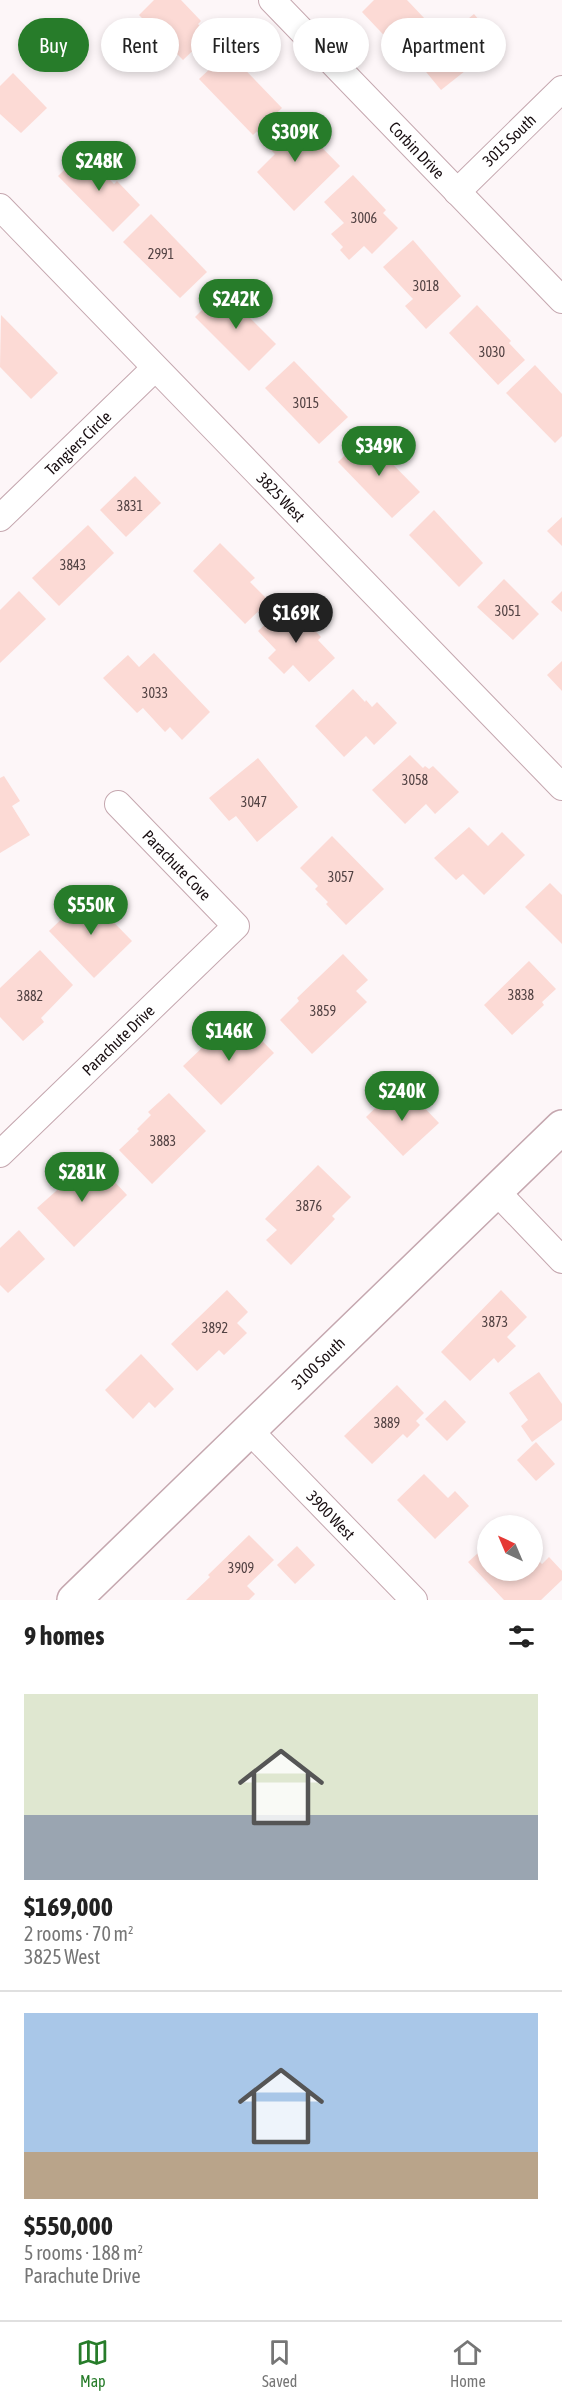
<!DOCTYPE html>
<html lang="en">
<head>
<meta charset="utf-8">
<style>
  :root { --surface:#fff; --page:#f6f6f6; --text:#222; --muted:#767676; --line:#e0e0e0; --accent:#277c2a }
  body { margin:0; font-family:"Asap Condensed",sans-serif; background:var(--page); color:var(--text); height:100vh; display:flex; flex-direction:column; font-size:22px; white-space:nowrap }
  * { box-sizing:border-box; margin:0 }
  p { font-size:20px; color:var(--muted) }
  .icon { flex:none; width:33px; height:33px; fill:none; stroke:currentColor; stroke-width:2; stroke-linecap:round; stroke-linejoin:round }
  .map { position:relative; height:1600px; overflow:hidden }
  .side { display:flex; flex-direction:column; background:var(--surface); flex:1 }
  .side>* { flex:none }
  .top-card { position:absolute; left:18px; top:18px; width:526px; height:54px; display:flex; gap:12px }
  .needle { width:39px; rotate:316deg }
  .tools { position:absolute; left:477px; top:1515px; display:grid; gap:12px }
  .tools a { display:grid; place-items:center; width:66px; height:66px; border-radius:50%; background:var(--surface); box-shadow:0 3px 9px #0003; font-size:30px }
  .price { position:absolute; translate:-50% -51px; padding:0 14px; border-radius:21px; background:var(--accent); color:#fff; font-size:20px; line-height:39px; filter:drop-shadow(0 2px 3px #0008) }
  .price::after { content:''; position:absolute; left:50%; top:36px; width:18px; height:14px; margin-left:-9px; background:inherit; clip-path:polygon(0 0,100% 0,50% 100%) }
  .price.on { background:#222; color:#fff }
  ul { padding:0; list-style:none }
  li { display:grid; align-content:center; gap:12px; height:318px; padding:0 24px }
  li+li { border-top:2px solid var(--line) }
  li span { display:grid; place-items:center; height:186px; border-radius:0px; color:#555 }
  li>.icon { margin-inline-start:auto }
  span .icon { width:108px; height:108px; fill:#fffc; stroke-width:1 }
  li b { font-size:26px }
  h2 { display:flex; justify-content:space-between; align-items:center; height:72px; padding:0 24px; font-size:26px }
  .chip { padding:0 21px; border-radius:27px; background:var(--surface); box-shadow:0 3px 9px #0003; font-size:21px; line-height:54px }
  .chip.on { background:var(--accent); color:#fff }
  .dock { display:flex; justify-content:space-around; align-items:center; height:84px; border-top:2px solid var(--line); background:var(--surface); font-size:16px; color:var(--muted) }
  .dock a { display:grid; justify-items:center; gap:3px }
  .dock .on { color:var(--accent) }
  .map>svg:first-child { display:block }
</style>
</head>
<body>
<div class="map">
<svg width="562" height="1600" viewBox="0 0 562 1600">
  <rect width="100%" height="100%" fill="#fdf6f8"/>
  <g fill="#fcdad5">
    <path d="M154,0h27l20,21 -3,3 11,11 -26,25 -44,-45z"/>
    <path d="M374,0h33l18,19 -30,28 -33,-35z"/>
    <path d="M474,14l25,30 -58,46 -24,-29z"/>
    <path d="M228,52l54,56 -29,27 -54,-56z"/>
    <path d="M13,73l34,35 -26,25 -21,-19v-28z"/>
    <path d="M289,114l51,52 -46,45 -37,-39 18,-18 -14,-14z"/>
    <path d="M83,152l31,32 3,-3 23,24 -27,27 -55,-56z"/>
    <path d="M353,175l33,35 -3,3 15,15 -26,26 -8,-8 -15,14 -9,-10 3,-3 -12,-13 13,-11 -20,-21z"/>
    <path d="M151,214l56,58 -27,26 -57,-56z"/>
    <path d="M413,240l48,56 -35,33 -21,-23 8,-7 -30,-32z"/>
    <path d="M222,290l54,54 -27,27 -54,-54z"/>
    <path d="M477,305l34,36 -2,2 16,17 -27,25 -49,-52z"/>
    <path d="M1,315l57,58 -27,26 -31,-32z"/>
    <path d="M294,361l54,56 -29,27 -54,-56z"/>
    <path d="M535,365l27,29v42l-7,7 -49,-50z"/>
    <path d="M365,436l55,56 -28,26 -54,-56z"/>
    <path d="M135,476l26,27 -35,34 -26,-27z"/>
    <path d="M434,510l49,53 -24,24 -50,-52z"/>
    <path d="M562,517v29l-15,-15z"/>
    <path d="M88,525l26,28 -55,53 -27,-28z"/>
    <path d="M220,543l35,35 -5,4 19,19 -24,23 -52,-53z"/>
    <path d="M504,579l35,35 -26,26 -36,-33z"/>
    <path d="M19,591l27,28 -46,44v-53z"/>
    <path d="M562,591v21l-11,-10z"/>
    <path d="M288,603l33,34 -3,3 17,18 -26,24 -16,-17 -9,9 -16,-16 8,-8 -18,-19z"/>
    <path d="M154,653l56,59 -28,28 -12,-13 -5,5 -22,-24 -6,5 -34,-35 25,-23 11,12z"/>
    <path d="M562,661v30l-15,-16z"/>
    <path d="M353,689l12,13 1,-2 6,7 5,-5 20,21 -23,22 -8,-9 -22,21 -29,-31z"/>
    <path d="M410,755l13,13 2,-2 4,3 4,-3 26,26 -24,22 -9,-10 -21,20 -33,-34z"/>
    <path d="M258,758l40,49 -41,35 -21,-26 -7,5 -20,-23z"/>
    <path d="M4,776l16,25 -8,5 18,29 -30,18v-75z"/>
    <path d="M469,827l19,19 14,-14 23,23 -41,40 -21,-21 -7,6 -22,-22z"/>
    <path d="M332,836l52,53 -38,36 -20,-21 2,-2 -13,-13 3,-3 -18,-18z"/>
    <path d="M550,883l12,12v49l-37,-37z"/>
    <path d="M87,895l45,46 -38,37 -45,-47z"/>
    <path d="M40,950l33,35 -32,33 3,4 -21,19 -23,-24v-29z"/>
    <path d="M343,954l25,26 -12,11 11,11 -55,52 -32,-34 19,-19 -2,-3z"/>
    <path d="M529,961l27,28 -14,13 2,3 -32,30 -28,-30z"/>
    <path d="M241,1019l33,34 -53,52 -38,-39 22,-21 2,3 13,-12 2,2z"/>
    <path d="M394,1090l12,13 7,-7 26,27 -36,33 -37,-39z"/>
    <path d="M169,1093l37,38 -54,53 -33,-34 20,-19 -2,-2 14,-14 -3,-3z"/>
    <path d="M95,1161l32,34 -53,52 -37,-39 36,-32 4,4z"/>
    <path d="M318,1165l33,32 -19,19 3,3 -44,46 -25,-25 11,-10 -12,-11z"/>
    <path d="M19,1230l26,29 -37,34 -8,-8v-37z"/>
    <path d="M227,1290l21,22 -11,11 10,10 -23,22 -5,-5 -22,21 -26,-27z"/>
    <path d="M501,1290l26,27 -20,20 9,9 -18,17 -4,-5 -24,23 -29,-29z"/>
    <path d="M141,1354l33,35 -19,19 -6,-6 -16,17 -28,-29z"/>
    <path d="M539,1372l23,32v16l-30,22 -11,-16 7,-6 -19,-27z"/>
    <path d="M397,1385l27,28 -8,8 4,4 -13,13 -4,-4 -31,30 -28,-28z"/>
    <path d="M445,1400l21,22 -19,19 -22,-22z"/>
    <path d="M536,1442l19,22 -19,17 -19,-21z"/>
    <path d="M424,1474l24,24 7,-7 14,15 -34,33 -38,-39z"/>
    <path d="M249,1535l25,25 -27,26 8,8 -6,6h-63l24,-23 -2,-2z"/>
    <path d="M488,1544v26h44v-16l10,10 7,-7 13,14v9l-21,20h-37l-36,-38z"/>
    <path d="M297,1546l18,19 -20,19 -18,-19z"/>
  </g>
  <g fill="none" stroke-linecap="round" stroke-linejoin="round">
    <defs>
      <g id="minor">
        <path d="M272,0l290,300"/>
        <path d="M457,192l105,-103"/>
        <path d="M0,207l562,580"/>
        <path d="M0,518l155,-150"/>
        <path d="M0,1154l236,-228 -118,-122"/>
        <path d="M496,1191l66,69"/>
        <path d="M249,1430l165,170"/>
      </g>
      <path id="secondary" d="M74,1600l488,-473"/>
    </defs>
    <use href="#minor" stroke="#c5a7af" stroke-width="28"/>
    <use href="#secondary" stroke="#c5a7af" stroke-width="36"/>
    <use href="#minor" stroke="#fff" stroke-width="26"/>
    <use href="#secondary" stroke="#fff" stroke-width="33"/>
  </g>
  <g text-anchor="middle" stroke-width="5" stroke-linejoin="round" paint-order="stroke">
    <g font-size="14" fill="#524243">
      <text x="364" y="223">3006</text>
      <text x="161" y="259">2991</text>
      <text x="426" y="291">3018</text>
      <text x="492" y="357">3030</text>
      <text x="306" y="408">3015</text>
      <text x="130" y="511">3831</text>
      <text x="73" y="570">3843</text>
      <text x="508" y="616">3051</text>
      <text x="155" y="698">3033</text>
      <text x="415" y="785">3058</text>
      <text x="254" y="807">3047</text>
      <text x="341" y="882">3057</text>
      <text x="521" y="1000">3838</text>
      <text x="30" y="1001">3882</text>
      <text x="323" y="1016">3859</text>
      <text x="163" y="1146">3883</text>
      <text x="309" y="1211">3876</text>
      <text x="495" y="1327">3873</text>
      <text x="215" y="1333">3892</text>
      <text x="387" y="1428">3889</text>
      <text x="241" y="1573">3909</text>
    </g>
    <g font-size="16" fill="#190f12" stroke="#fff">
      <text transform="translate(509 140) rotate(-44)" y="6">3015 South</text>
      <text transform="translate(417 150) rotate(46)" y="6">Corbin Drive</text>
      <text transform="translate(78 443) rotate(-44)" y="6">Tangiers Circle</text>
      <text transform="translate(281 497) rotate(46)" y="6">3825 West</text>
      <text transform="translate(177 865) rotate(46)" y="6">Parachute Cove</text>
      <text transform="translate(118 1040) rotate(-44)" y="6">Parachute Drive</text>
      <text transform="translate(318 1363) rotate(-44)" y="6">3100 South</text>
      <text transform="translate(331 1515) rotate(46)" y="6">3900 West</text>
    </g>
  </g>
</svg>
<div class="tools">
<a><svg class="needle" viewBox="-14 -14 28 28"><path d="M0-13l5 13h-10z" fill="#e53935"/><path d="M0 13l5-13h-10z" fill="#767676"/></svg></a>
</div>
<b class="price" style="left:295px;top:163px">$309K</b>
<b class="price" style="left:99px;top:192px">$248K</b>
<b class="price" style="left:236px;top:330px">$242K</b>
<b class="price" style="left:379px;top:477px">$349K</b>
<b class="price on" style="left:296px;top:644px">$169K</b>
<b class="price" style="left:91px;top:936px">$550K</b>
<b class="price" style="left:229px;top:1062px">$146K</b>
<b class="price" style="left:402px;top:1122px">$240K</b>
<b class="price" style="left:82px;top:1203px">$281K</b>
<div class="top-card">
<a class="chip on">Buy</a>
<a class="chip">Rent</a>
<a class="chip">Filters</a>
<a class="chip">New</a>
<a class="chip">Apartment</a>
</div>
</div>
<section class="side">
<h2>9 homes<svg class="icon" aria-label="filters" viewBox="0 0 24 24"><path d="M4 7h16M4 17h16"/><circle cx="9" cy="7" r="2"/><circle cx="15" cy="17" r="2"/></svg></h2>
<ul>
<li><span style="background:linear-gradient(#dfe7d0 65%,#9aa5b1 0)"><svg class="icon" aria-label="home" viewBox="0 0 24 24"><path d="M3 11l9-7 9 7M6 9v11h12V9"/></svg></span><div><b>$169,000</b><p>2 rooms · 70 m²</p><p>3825 West</p></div></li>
<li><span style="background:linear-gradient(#a9c7e8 75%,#b9a48a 0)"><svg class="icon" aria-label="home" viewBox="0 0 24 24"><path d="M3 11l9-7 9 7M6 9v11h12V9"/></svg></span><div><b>$550,000</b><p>5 rooms · 188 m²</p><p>Parachute Drive</p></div></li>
</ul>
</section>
<nav class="dock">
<a class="on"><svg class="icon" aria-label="map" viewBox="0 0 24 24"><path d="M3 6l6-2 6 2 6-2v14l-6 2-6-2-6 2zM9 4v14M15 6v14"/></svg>Map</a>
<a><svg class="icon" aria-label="saved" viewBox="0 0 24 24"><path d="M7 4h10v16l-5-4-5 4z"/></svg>Saved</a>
<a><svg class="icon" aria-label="home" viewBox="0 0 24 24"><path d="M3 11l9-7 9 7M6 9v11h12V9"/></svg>Home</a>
</nav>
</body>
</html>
